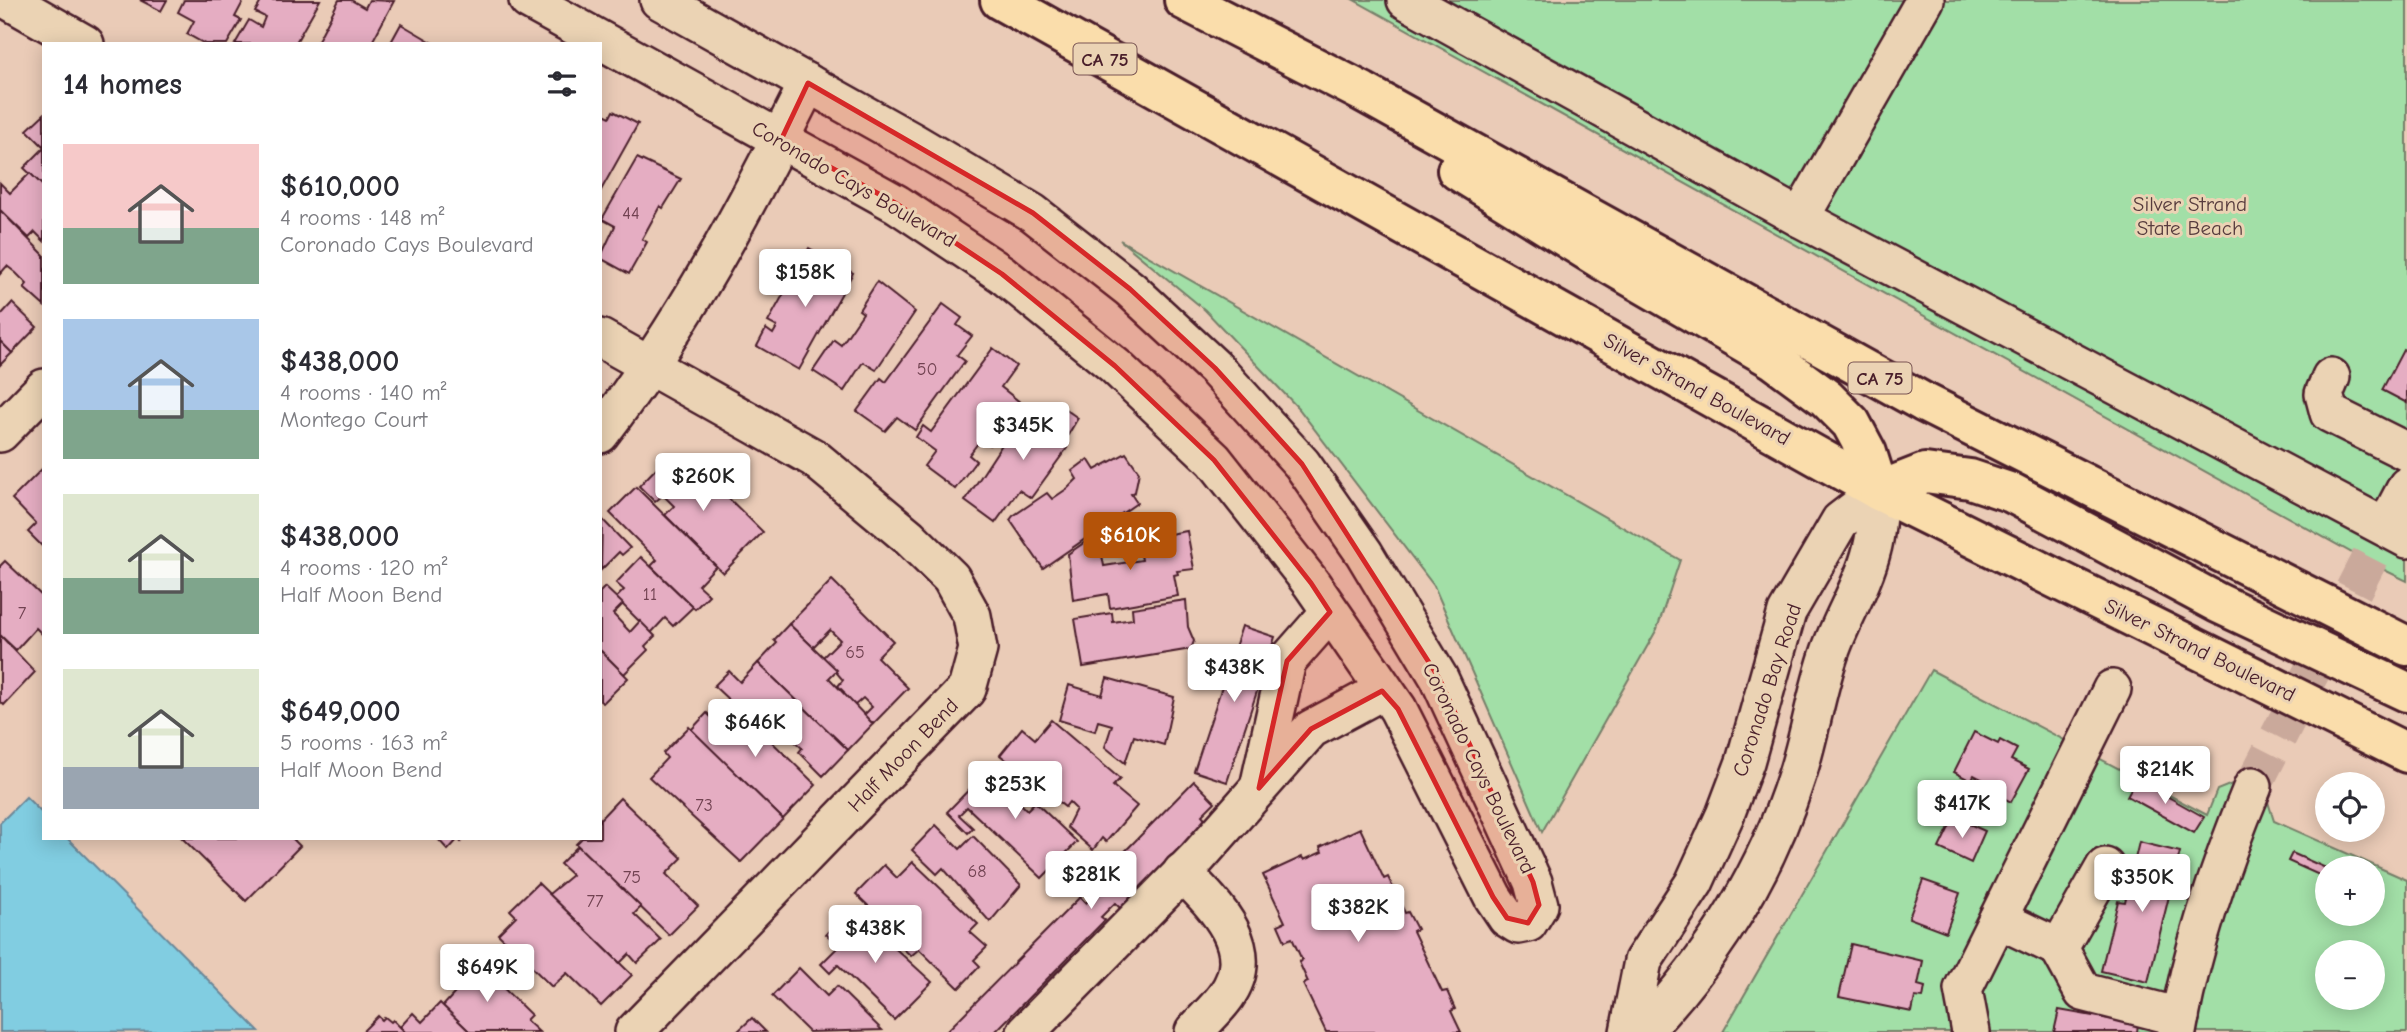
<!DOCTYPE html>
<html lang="en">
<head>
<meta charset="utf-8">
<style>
  :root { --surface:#fff; --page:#f2f2f3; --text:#2b2b33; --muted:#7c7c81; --accent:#b45309 }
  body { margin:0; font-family:"Comic Neue",sans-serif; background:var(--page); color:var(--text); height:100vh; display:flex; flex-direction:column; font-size:26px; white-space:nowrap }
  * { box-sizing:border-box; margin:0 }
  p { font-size:23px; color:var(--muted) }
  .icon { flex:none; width:38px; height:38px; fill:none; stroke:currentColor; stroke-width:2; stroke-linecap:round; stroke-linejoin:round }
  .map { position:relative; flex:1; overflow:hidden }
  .sheet { position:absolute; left:42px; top:42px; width:560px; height:798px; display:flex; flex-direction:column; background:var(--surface); border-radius:0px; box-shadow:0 4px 18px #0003 }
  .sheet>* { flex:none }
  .fabs { position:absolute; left:2315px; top:772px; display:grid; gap:14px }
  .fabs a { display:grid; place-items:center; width:70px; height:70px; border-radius:50%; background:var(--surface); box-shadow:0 4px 18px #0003; font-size:35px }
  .price { position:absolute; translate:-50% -60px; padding:0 16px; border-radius:7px; background:#fff; color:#222; font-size:23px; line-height:46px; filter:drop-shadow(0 2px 4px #0008) }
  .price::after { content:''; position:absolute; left:50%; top:42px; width:21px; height:16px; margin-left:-10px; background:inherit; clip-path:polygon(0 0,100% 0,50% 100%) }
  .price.active { background:var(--accent); color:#fff }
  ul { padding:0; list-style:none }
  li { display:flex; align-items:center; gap:21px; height:175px; padding:0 21px }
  li span { display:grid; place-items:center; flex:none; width:196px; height:140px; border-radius:0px; color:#555 }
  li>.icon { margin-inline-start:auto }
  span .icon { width:84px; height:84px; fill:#fffc; stroke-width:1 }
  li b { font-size:30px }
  h2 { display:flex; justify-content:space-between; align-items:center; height:84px; padding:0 21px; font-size:30px }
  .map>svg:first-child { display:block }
</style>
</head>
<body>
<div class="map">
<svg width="2407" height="1032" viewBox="0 0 2407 1032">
  <rect width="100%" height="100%" fill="#eacbb7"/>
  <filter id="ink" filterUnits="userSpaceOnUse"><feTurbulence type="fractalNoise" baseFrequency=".0143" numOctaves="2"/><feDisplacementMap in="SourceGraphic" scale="14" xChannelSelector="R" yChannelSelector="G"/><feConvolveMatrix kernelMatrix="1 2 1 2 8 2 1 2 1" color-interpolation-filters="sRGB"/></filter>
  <g filter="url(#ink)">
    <g fill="#a2dfa7" stroke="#767f69" stroke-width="2" fill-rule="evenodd">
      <path d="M1354,0h1053v581l-35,-17z"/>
      <path d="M1120,240l560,320 -23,69 -115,203 -108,-246 -135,-177 -94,-99z"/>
      <path d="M1931,670l276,145 10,-25 27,-11 20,10 10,32 133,59v152h-684zM2328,868h45v46h-45zM2328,952h45v46h-45z"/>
    </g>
    <path fill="#81cde1" stroke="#6b8798" stroke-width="2" d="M26,797l18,18v23h23l192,193 -259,1v-209z"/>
    <g fill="#e5adc2" stroke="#4a1f2b" stroke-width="2">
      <path d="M140,0h27l-6,11z"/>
      <path d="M184,0h60l-9,17 6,3 -14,24h-22l-18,-10 7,-13 -16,-9z"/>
      <path d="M262,0h58l-25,44h-60l14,-24 12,7 4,-10 -10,-5z"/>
      <path d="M339,0h12l14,8 4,-8 25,1 -23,43h-55z"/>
      <path d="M401,24l34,20h-45z"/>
      <path d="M613,111l25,13 -38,68v-80l10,5z"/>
      <path d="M44,114v33l-17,-17z"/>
      <path d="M44,148v39l-20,-19z"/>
      <path d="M637,158l44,21 -18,29 -3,-2 -18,33 5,3 -18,32 -29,-16 15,-32 -13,-7z"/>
      <path d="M30,173l14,14v54l-9,-9 -6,6 -29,-28v-27l10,10z"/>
      <path d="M0,210l44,45v51l-20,-18 3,-4 -11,-11 -9,-7 -7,8z"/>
      <path d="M809,248l44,25 -54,97 -42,-24 9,-17 7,5 4,-7 -9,-5z"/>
      <path d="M877,282l38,30 -39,58 -13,-8 -19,29 -31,-20 21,-31 7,5 22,-32 -4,-3z"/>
      <path d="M12,303l25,24 -25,26 -12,-12v-25z"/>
      <path d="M943,304l19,14 -5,7 15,11 -15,19 8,6 -50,69 -18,-13 -12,14 -28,-20 24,-33 5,4z"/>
      <path d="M0,341l12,12 -12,12z"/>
      <path d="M993,348l23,18 -15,21 20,16 -31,42 -9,-6 -12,16 7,6 -21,28 -31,-23 11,-15 -19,-14 7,-11 8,6z"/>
      <path d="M2403,350l4,2v51l-25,-13z"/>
      <path d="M1058,404l20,14 -16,27 5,3 -36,50 -12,-8 -24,33 -30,-22 40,-61h9l22,-32 9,6 7,-1z"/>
      <path d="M1126,453l13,19 -4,20 -4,2 6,9 -94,65 -33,-48 3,-4 34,-23 5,6 16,-11 9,-9 -5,-8 16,-12 7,11z"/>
      <path d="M670,454l28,27 6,-7 59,58 -40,41 -58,-58 9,-9 -11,-11 -8,7 -16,-16z"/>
      <path d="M44,467v81l-16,-16 8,-8 -24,-25z"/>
      <path d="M636,487l80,79 -18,19 11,10 -14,14 -44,-43 6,-6 -47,-47z"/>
      <path d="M602,519l28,29 -8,7 -3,-3 -18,18z"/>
      <path d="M1187,531l7,38 -17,2 1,3 -4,1 4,21 -68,12 -2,-14 -35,6 -5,-46 30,-21 6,33 38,-6 -1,-5 14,-3 -3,-15z"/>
      <path d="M641,557l52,50 -20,19 -8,-8 -14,15 -35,-35 8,-8 -8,-7z"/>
      <path d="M5,561l39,37v38l-8,-8 -20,22 -16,-15v-69z"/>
      <path d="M832,580l61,61 -16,16 31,31 -35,36 -9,-9 8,-8 -9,-9 -9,8 -12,-12 2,-2 -6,-6 5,-6 -20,-23 17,-17 -10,-10 -17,17 -24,-23z"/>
      <path d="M605,587l18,17 -10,10 17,18 10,-11 15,15 -10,10 3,4 -24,24 -24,-24v-58z"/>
      <path d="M1186,600l2,27 6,14 -3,8 -108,18 -8,-48 37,-6 1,9 20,-3 -1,-11z"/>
      <path d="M789,624l48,46 -8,8 44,46 -25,26 -90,-87 19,-20 -3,-3z"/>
      <path d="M1242,626l33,11 -48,145 -33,-11z"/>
      <path d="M0,635l35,37 -31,33 -4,-4z"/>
      <path d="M600,650l28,28 -25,25 -3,-2z"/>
      <path d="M758,663l90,87 -25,26 -24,-24 3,-4 -12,-11 -3,2 -8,-7 -8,8 -57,-54 15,-15 11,11z"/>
      <path d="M1107,678l67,19 -10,48 -30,-9 -9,27 -20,-16 7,-22 -14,-4 -3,10 -36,-11 10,-35 33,10z"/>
      <path d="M731,702l85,83 -33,34 -92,-89 16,-17 7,7z"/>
      <path d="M1051,720l69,59 -7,7 24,20 -31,36 -4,-4 -9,12 -26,-23 9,-18 -7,-7 -4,5 -65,-52 22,-27 13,11z"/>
      <path d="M689,727l94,92 -42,43 -92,-85 18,-19 -4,-5z"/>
      <path d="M1974,732l24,12 2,-4 17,9 -6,11 18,9 -18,33 -17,-9 1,-3 -5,-4 1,-2 -17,-9 -3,6 -17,-9z"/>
      <path d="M995,763l32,31 -8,8 8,8 8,-8 42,40 -35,36 -75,-71 -8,8 14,13 -5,5 -21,-21z"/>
      <path d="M2136,779l68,38 -10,16 -67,-37z"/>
      <path d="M1194,781l21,21 -13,13 7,8 -86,88 -8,-8 -14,14 4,3 -110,112h-49l134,-135 6,6 13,-14 -6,-5z"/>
      <path d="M620,798l62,60 -16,16 32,32 -29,29 -93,-91 6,-6h18v-19z"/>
      <path d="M1954,817l31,14 -14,32 -32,-15z"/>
      <path d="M936,825l24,24 13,-13 48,49 -31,37 -47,-54 -6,6 -25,-24z"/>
      <path d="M1360,828l24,51 4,-2 17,36 3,-1 9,17 -4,2 29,61 5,-1 8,18 -4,2 10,21h-135l-23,-48 5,-2 -9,-20 3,-2 -10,-22 -7,3 -7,-16 7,-3 -22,-47 39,-18 2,3 18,-8 -2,-5z"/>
      <path d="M182,838h110l8,8 -54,55z"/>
      <path d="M437,838h28l-4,4 -3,-3 -10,11z"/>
      <path d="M2139,842l41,10 -7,27 5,1 -4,13 -4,-1 -22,90 -47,-11 17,-70 7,1z"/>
      <path d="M578,846l63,61 -7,7 27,26 -24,23 -8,-9 -9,9 -71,-69 23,-19 -12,-11z"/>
      <path d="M2292,853l36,16v10l-40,-18z"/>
      <path d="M913,862l65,62 -8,8 17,15 -13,13 6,6 -21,22 -40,-39 -8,7 -29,-27 5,-5 -31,-30 28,-29 13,13z"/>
      <path d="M1923,880l37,13 -14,39 -37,-14z"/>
      <path d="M538,883l94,92 -31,31 -34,-33 -15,14 -54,-53 18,-18 -6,-6z"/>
      <path d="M851,908l81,74 -38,38 -56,-55 -8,8 -9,-9 18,-18 -13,-12z"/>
      <path d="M1851,944l72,17 -5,24 7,2 -2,11 -8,-1 -3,15 -73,-15z"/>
      <path d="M474,959l57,56 -5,5 13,12h-69l-27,-26 21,-23 -7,-7z"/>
      <path d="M799,968l28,28 10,-10 45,44 -73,2 -37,-36z"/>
      <path d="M440,1003l30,29h-65l-5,-5 13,-14 9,9z"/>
      <path d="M2059,1010l79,14 -1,8h-83z"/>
      <path d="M378,1016l4,4 3,-3 6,5 2,-2 12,12h-43z"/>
      <path d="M752,1018l14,14h-29z"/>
    </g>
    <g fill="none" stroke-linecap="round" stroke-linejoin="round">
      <path stroke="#caa99b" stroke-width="37" stroke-dasharray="37 18" stroke-linecap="butt" d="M2253,786l143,-279"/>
      <defs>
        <g id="minor">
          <path d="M8,0l77,44"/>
          <path d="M528,0l369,204 105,70 113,92 99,94 97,123 87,126 95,188 14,21 11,7 10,-2 11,-18 -6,-23 -94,-204 -75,-125 -62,-89 -87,-96 -85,-79 -97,-76 -120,-71 -254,-142"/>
          <path d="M1406,0l394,218 607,321"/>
          <path d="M1800,218l125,-218"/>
          <path d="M600,338l214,120 95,79 42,41 21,38 6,33 -11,40 -333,343"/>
          <path d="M2331,377l-7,17 5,19 78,39"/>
          <path d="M0,433l44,-45"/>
          <path d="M600,434c84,-110 147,-228 208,-351"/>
          <path d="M2396,507l11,-21"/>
          <path d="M1260,783l27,-122 43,-49"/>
          <path d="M1182,872c33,33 78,76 44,124 -9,13 -22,24 -32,36"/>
          <path d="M1998,919l61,29 24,44 97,25"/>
          <path d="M2059,948l46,-81"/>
          <path d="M1026,1032l171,-174 114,-129 71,-38"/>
          <path d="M1629,1032l14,-71 51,-78 31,-68 20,-53 42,-150 53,-91 39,-30"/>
          <path d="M1642,1032c71,-74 124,-159 155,-257 13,-40 19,-83 33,-123 12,-35 33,-66 42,-103 5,-18 5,-39 7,-58"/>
          <path d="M1971,1032l-8,-43 149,-300"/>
          <path d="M2177,1032c15,-85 43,-167 76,-246"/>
        </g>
        <g id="highway">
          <path d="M1000,0l879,491 528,262"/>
          <path d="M1184,0l179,92 560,310 484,244"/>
          <path d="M1457,170l147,91 169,98 53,39 25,25 16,30 12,38"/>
          <path d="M1879,491l46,-18 45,6 42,14 206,110 189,89"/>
        </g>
      </defs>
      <use href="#minor" stroke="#4a1f2b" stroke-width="42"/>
      <use href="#highway" stroke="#4a1f2b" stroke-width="44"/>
      <use href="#minor" stroke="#ebd3b4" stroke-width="37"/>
      <use href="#highway" stroke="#faddab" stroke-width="38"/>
    </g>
  </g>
  <path fill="#d62828" fill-opacity="0.2" stroke="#d62828" stroke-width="5" stroke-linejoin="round" d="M808,83l225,130 97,76 85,79 87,96 137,214 94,204 6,23 -11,18 -21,-5 -14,-21 -95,-188 -16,-18 -71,38 -52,59 28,-127 43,-49 -19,-29 -97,-123 -99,-94 -113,-92 -105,-70 -116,-64z"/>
  <g text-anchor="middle" stroke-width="6" stroke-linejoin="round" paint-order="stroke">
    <g font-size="18" fill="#714251">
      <text x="631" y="219">44</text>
      <text x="927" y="375">50</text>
      <text x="650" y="600">11</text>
      <text x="22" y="619">7</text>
      <text x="855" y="658">65</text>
      <text x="704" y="811">73</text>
      <text x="977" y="877">68</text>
      <text x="632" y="883">75</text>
      <text x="595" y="907">77</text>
    </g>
    <g fill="#ebd3b4" stroke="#7a5554" stroke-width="2">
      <rect x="1073.5" y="43.5" width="63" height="31" rx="5"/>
      <rect x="1848.5" y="362.5" width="63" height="31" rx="5"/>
    </g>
    <g font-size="19" font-weight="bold" fill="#4a1f2b">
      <text x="1105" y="66">CA 75</text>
      <text x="1880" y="385">CA 75</text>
    </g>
    <g font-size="21" fill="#4a1f2b" stroke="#ebd3b4">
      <text transform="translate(854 184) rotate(30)" y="7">Coronado Cays Boulevard</text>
      <text transform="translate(1697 389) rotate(29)" y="7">Silver Strand Boulevard</text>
      <text transform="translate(2200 650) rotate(26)" y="7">Silver Strand Boulevard</text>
      <text transform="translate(1767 690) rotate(-72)" y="7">Coronado Bay Road</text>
      <text transform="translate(903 755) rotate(-46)" y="7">Half Moon Bend</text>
      <text transform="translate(1479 768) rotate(64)" y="7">Coronado Cays Boulevard</text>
    </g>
    <g font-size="21" fill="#573c3e" stroke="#ebd3b4">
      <text x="2190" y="211">Silver Strand<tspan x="2190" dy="24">State Beach</tspan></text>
    </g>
  </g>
</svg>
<div class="fabs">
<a><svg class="icon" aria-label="locate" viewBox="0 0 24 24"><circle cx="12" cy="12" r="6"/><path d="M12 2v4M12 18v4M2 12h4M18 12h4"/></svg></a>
<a>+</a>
<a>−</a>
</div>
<b class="price" style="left:805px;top:309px">$158K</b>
<b class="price" style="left:1023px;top:462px">$345K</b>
<b class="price" style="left:703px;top:513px">$260K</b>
<b class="price active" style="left:1130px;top:572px">$610K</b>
<b class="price" style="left:1234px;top:704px">$438K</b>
<b class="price" style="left:755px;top:759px">$646K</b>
<b class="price" style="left:2165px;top:806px">$214K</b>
<b class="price" style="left:1015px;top:821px">$253K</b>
<b class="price" style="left:1962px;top:840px">$417K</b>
<b class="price" style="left:1091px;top:911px">$281K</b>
<b class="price" style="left:2142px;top:914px">$350K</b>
<b class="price" style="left:1358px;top:944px">$382K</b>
<b class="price" style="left:875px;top:965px">$438K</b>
<b class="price" style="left:487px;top:1004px">$649K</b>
<section class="sheet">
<h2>14 homes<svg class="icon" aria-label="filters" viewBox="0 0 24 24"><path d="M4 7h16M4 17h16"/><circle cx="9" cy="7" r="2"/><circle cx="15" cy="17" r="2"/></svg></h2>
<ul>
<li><span style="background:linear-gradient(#f6c9c9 60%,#7fa58c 0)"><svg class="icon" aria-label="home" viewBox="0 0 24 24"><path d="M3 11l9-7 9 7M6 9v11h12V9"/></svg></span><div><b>$610,000</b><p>4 rooms · 148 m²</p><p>Coronado Cays Boulevard</p></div></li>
<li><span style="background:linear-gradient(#a9c7e8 65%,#7fa58c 0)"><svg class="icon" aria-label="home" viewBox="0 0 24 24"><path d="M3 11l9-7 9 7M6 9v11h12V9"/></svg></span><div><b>$438,000</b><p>4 rooms · 140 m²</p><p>Montego Court</p></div></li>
<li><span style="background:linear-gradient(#dfe7d0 60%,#7fa58c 0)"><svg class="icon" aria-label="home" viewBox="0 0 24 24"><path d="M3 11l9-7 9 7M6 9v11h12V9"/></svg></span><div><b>$438,000</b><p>4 rooms · 120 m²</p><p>Half Moon Bend</p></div></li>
<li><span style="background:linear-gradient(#dfe7d0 70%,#9aa5b1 0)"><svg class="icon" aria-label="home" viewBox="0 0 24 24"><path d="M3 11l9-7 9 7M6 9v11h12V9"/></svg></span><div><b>$649,000</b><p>5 rooms · 163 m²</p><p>Half Moon Bend</p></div></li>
</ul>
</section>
</div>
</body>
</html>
